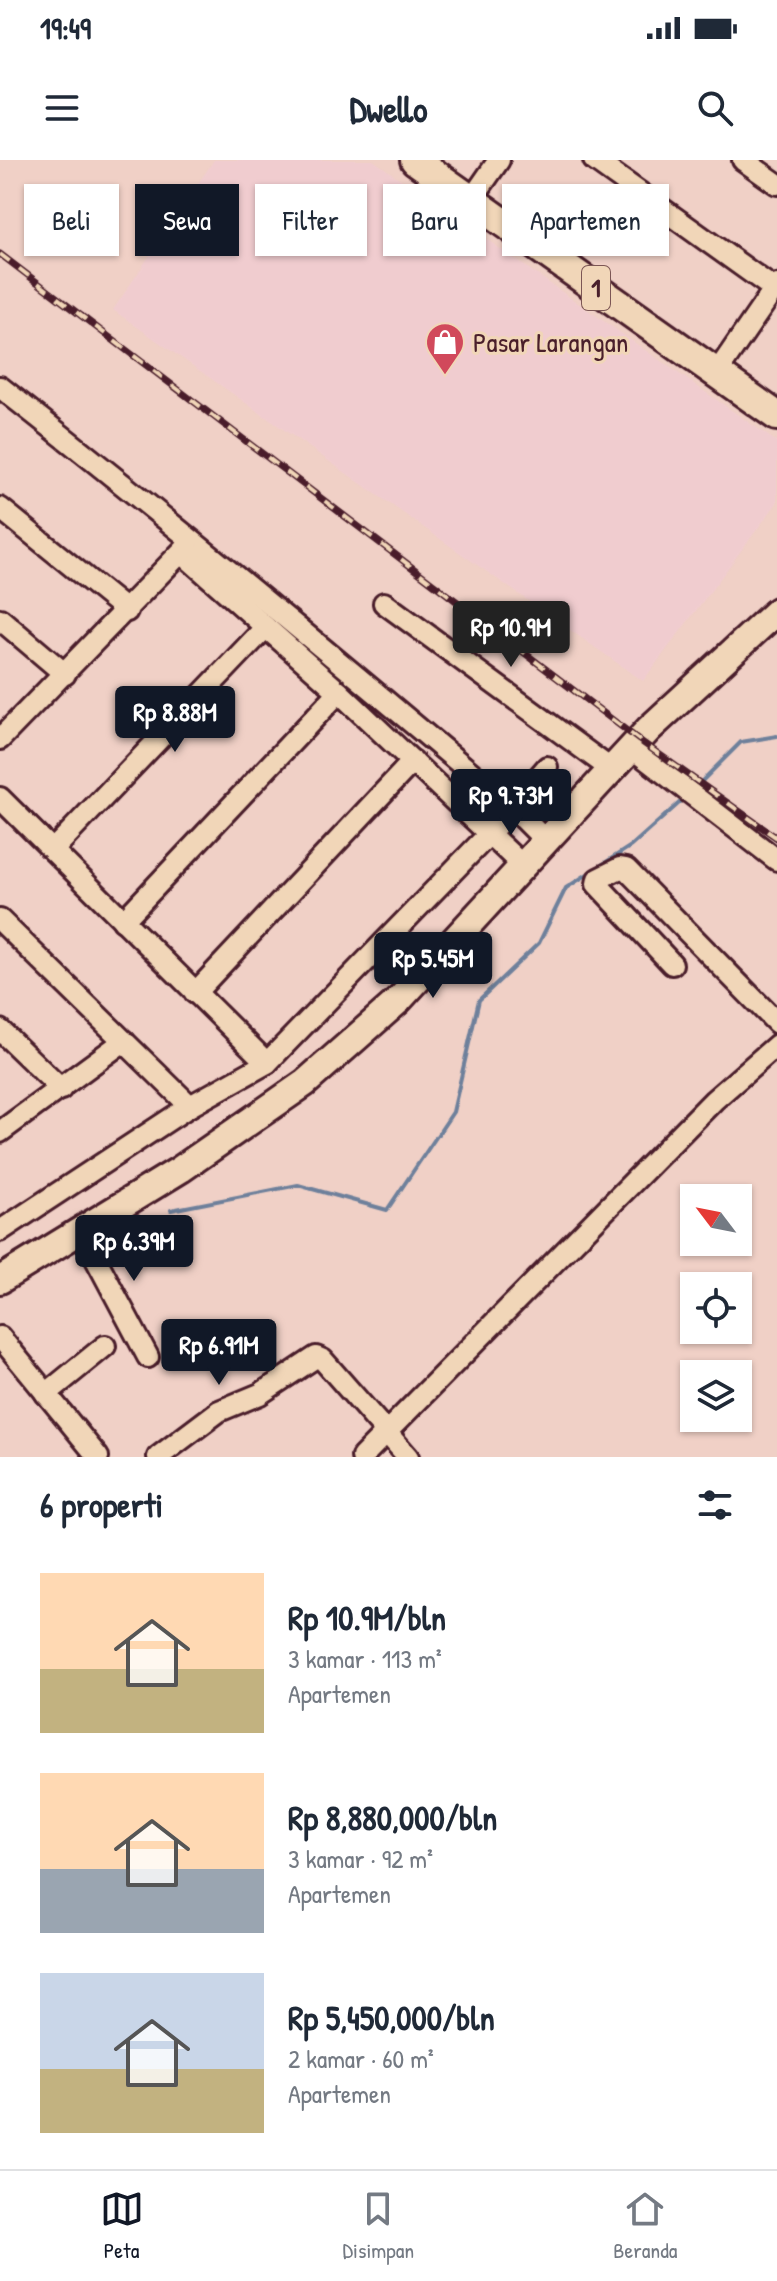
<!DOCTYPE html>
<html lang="id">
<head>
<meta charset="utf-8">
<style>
  :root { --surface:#fff; --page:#f2f2f3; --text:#1f2937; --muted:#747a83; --line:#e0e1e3; --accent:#111827 }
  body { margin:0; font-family:"Patrick Hand",sans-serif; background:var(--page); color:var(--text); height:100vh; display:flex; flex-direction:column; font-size:30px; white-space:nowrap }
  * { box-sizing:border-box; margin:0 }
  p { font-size:26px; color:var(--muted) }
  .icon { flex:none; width:44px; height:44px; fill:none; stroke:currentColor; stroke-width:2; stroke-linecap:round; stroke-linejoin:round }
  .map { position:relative; height:1297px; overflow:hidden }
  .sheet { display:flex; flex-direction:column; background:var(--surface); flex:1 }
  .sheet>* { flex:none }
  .hud { position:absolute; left:24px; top:24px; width:730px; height:72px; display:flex; gap:16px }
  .needle { width:52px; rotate:302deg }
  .fabs { position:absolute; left:680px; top:1024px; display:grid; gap:16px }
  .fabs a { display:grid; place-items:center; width:72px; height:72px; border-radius:0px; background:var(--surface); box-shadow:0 2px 6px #0004; font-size:40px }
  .price { position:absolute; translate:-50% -68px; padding:0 18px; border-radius:8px; background:var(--accent); color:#fff; font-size:26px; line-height:52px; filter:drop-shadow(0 2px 4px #0008) }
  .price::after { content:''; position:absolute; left:50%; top:48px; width:24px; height:18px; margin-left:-12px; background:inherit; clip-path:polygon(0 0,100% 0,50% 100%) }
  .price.on { background:#222; color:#fff }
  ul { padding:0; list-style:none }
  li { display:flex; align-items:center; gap:24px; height:200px; padding:0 40px }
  li span { display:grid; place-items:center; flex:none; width:224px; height:160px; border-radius:0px; color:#555 }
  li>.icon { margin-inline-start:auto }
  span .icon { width:96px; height:96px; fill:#fffc; stroke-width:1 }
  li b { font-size:34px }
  h2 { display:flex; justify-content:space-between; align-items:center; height:96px; padding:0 40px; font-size:34px }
  .chip { padding:0 28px; border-radius:0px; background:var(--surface); box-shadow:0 2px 6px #0004; font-size:28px; line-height:72px }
  .chip.on { background:var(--accent); color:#fff }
  .status { display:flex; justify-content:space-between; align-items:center; height:56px; padding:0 40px; background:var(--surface); direction:ltr }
  .status svg { height:22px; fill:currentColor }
  header { display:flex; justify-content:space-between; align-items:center; height:104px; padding:0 40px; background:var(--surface); font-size:36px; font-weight:800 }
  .menu { display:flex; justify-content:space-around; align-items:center; height:112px; border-top:2px solid var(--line); background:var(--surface); font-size:22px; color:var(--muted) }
  .menu a { display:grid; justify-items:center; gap:4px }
  .menu .on { color:var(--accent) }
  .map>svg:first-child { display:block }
</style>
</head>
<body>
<div class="status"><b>19:49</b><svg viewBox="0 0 49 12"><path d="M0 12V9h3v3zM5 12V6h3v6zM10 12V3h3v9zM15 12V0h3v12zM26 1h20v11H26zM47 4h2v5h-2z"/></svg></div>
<header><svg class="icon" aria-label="menu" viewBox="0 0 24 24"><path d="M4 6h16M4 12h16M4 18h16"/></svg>Dwello<svg class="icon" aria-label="search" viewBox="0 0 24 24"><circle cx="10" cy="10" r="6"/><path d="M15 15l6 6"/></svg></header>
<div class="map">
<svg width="777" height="1297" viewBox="0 0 777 1297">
  <rect width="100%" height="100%" fill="#f0d0c6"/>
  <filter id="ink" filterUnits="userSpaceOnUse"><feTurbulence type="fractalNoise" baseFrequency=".0125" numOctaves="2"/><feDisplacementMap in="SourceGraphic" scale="16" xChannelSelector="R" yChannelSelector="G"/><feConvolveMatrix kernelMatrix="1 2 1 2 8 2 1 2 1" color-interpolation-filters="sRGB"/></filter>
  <g filter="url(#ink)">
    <path fill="#f0cccf" d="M214,0h159l404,282v61l-134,178 -530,-371z"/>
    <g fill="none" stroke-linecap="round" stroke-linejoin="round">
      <g stroke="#6e809b" stroke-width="4">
        <path d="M695,628l46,-46 36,-6"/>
        <path d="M171,1050l127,-25 89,25 66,-98 26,-112 60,-57 27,-55 65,-42 55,-49"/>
      </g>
      <defs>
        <g id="minor">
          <path d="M594,0l183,131"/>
          <path d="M743,0l34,24"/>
          <path d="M472,39l27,-39"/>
          <path d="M716,214l61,-89"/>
          <path d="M0,227c174,136 344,278 513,421l31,31"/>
          <path d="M0,348l127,103"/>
          <path d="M182,393l157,139 182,172"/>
          <path d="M384,443l228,167"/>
          <path d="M0,459l65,55"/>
          <path d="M0,579l188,-194"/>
          <path d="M633,589l144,111"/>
          <path d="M0,638l267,265"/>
          <path d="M53,690l212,-222"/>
          <path d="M0,760l190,186"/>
          <path d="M123,761l216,-229"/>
          <path d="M672,804l-75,-80 1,-5 22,-11 6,1 151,154"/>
          <path d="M195,833l218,-232"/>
          <path d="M0,870l61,59"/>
          <path d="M0,972l124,-91"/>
          <path d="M0,1071l190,-125 77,-43 224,-231 56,-65"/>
          <path d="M81,1071l67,126"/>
          <path d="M0,1177l98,120"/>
          <path d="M46,1234l59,-48"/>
          <path d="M158,1297l61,-46 41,-17 56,-37 7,3 85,97"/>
          <path d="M362,1297l352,-357 63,-55"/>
        </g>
        <path id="major" d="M0,1120l181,-111 124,-86 94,-83 250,-271 128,-118"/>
        <path id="highway" d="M415,0l362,256"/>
      </defs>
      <use href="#minor" stroke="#4a1f2b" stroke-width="26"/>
      <use href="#major" stroke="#4a1f2b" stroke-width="32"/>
      <use href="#highway" stroke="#4a1f2b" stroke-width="34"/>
      <use href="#minor" stroke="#f1d6b8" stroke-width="20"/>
      <use href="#major" stroke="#f1d6b8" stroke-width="26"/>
      <use href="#highway" stroke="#f1d6b8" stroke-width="28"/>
      <defs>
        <path id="rail" d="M0,94l639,486 138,98"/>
      </defs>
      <use href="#rail" stroke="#4a1f2b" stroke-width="7"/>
      <use href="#rail" stroke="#f1d6b8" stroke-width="4" stroke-dasharray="12" stroke-linecap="butt"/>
    </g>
  </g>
  <defs>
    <symbol id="shop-pin" viewBox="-11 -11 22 30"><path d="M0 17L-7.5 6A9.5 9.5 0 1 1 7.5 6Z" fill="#d1495b" stroke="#f1d6b8"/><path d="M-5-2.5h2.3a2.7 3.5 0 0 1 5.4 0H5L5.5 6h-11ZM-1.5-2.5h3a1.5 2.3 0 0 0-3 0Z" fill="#fff"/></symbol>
  </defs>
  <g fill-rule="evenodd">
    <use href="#shop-pin" x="423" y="160" width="44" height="60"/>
  </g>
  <g text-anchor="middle" stroke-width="6" stroke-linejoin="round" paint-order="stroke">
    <rect fill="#f1d6b8" stroke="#7c5655" stroke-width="2" x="582" y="106" width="28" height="44" rx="6"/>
    <g font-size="26" font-weight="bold" fill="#4a1f2b">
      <text x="596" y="137">1</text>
    </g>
    <g font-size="28" fill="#4a1f2b" stroke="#f1d6b8" text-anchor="start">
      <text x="473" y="192">Pasar Larangan</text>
    </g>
  </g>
</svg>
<div class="fabs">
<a><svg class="needle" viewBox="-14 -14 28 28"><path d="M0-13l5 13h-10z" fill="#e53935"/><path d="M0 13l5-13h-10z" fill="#747a83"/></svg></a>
<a><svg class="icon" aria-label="locate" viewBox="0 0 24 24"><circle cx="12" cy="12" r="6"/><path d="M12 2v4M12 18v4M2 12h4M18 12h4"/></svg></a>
<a><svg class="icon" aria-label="layers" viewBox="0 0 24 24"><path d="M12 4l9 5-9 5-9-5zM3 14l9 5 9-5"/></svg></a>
</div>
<b class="price on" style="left:511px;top:509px">Rp 10.9M</b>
<b class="price" style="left:175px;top:594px">Rp 8.88M</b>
<b class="price" style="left:511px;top:677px">Rp 9.73M</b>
<b class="price" style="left:433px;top:840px">Rp 5.45M</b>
<b class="price" style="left:134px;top:1123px">Rp 6.39M</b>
<b class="price" style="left:219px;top:1227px">Rp 6.91M</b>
<div class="hud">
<a class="chip">Beli</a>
<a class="chip on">Sewa</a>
<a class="chip">Filter</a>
<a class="chip">Baru</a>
<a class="chip">Apartemen</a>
</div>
</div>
<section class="sheet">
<h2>6 properti<svg class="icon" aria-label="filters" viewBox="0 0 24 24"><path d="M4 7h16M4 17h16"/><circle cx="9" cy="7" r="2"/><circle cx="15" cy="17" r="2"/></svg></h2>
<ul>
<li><span style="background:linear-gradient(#ffd9b3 60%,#c2b280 0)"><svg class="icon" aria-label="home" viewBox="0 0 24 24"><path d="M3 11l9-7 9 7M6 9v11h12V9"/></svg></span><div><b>Rp 10.9M/bln</b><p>3 kamar · 113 m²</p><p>Apartemen</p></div></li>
<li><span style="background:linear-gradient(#ffd9b3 60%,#9aa5b1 0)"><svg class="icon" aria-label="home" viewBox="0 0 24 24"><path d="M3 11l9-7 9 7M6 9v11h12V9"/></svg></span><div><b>Rp 8,880,000/bln</b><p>3 kamar · 92 m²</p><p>Apartemen</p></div></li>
<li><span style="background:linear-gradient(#c9d6e8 60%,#c2b280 0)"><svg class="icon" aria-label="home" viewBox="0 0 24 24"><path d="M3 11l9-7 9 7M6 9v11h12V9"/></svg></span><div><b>Rp 5,450,000/bln</b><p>2 kamar · 60 m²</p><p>Apartemen</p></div></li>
</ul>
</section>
<nav class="menu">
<a class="on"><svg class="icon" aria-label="map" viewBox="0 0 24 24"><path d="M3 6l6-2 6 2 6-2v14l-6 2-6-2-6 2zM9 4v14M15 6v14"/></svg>Peta</a>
<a><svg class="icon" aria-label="saved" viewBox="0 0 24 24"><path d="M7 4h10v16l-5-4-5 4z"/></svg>Disimpan</a>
<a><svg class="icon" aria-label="home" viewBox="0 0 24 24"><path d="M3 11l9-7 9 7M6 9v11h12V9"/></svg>Beranda</a>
</nav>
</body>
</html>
